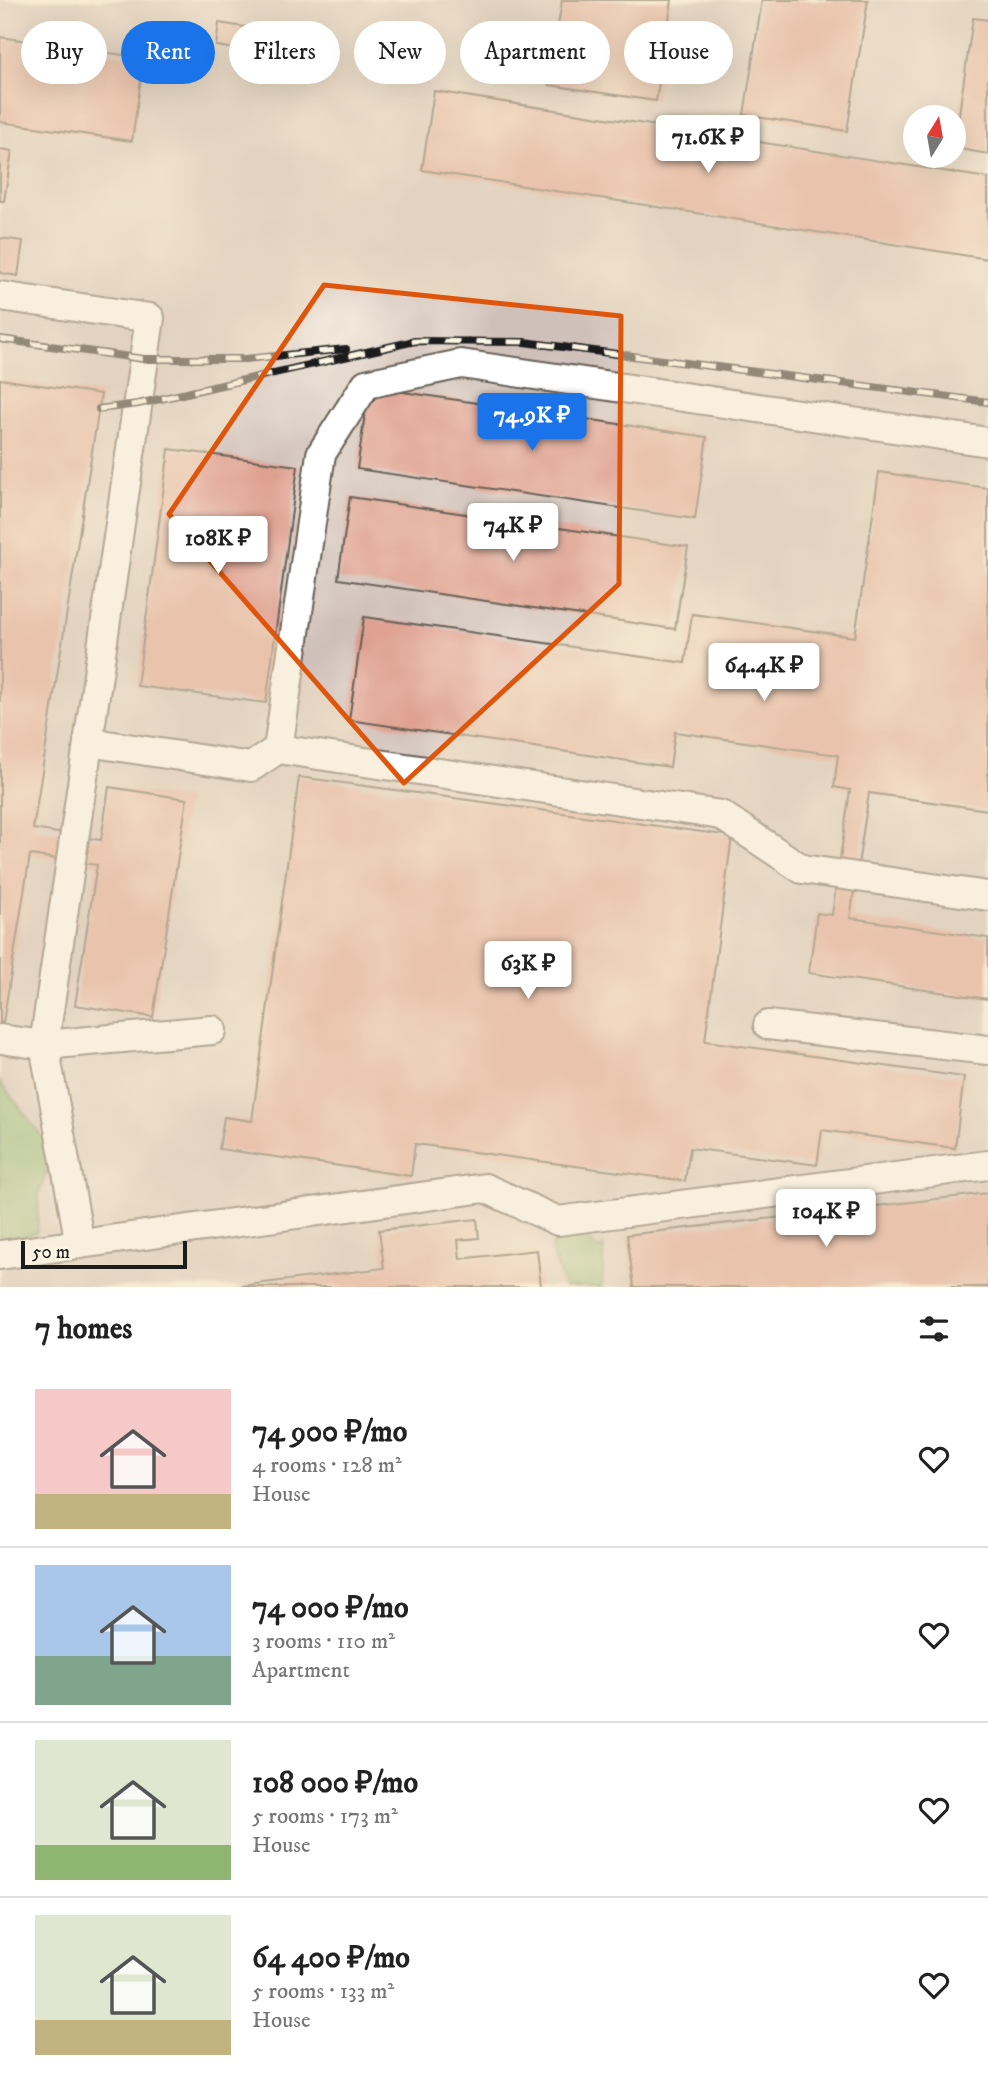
<!DOCTYPE html>
<html lang="en">
<head>
<meta charset="utf-8">
<style>
  :root { --surface:#fff; --page:#f6f6f6; --text:#222; --muted:#767676; --line:#e0e0e0; --accent:#1a73e8 }
  body { margin:0; font-family:"IM FELL DW Pica",serif; background:var(--page); color:var(--text); height:100vh; display:flex; flex-direction:column; font-size:26px; white-space:nowrap }
  * { box-sizing:border-box; margin:0 }
  p { font-size:23px; color:var(--muted) }
  .icon { flex:none; width:38px; height:38px; fill:none; stroke:currentColor; stroke-width:2; stroke-linecap:round; stroke-linejoin:round }
  .map { position:relative; height:1287px; overflow:hidden }
  .sheet { display:flex; flex-direction:column; background:var(--surface); flex:1 }
  .sheet>* { flex:none }
  .top-card { position:absolute; left:21px; top:21px; width:947px; height:63px; display:flex; gap:14px }
  .needle { width:46px; rotate:11deg }
  .buttons { position:absolute; left:903px; top:105px; display:grid; gap:14px }
  .buttons a { display:grid; place-items:center; width:63px; height:63px; border-radius:50%; background:var(--surface); box-shadow:0 7px 28px #0002; font-size:35px }
  .scale { position:absolute; left:21px; bottom:18px; width:166px; box-sizing:border-box; padding-left:7px; border:4px solid #1c1c1c; border-top:0; font-size:19px; line-height:24px; white-space:nowrap; color:#1c1c1c; -webkit-text-stroke:5px #fcf5e5; paint-order:stroke }
  .price { position:absolute; translate:-50% -60px; padding:0 16px; border-radius:7px; background:#fff; color:#222; font-size:23px; line-height:46px; filter:drop-shadow(0 2px 4px #0008) }
  .price::after { content:''; position:absolute; left:50%; top:42px; width:21px; height:16px; margin-left:-10px; background:inherit; clip-path:polygon(0 0,100% 0,50% 100%) }
  .price.active { background:var(--accent); color:#fff }
  ul { padding:0; list-style:none }
  li { display:flex; align-items:center; gap:21px; height:175px; padding:0 35px }
  li+li { border-top:2px solid var(--line) }
  li span { display:grid; place-items:center; flex:none; width:196px; height:140px; border-radius:0px; color:#555 }
  li>.icon { margin-inline-start:auto }
  span .icon { width:84px; height:84px; fill:#fffc; stroke-width:1 }
  li b { font-size:30px }
  h2 { display:flex; justify-content:space-between; align-items:center; height:84px; padding:0 35px; font-size:30px }
  .tag { padding:0 24px; border-radius:32px; background:var(--surface); box-shadow:0 7px 28px #0002; font-size:24px; line-height:63px }
  .tag.active { background:var(--accent); color:#fff }
  .map>svg:first-child { display:block }
</style>
</head>
<body>
<div class="map">
<svg width="988" height="1287" viewBox="0 0 988 1287">
  <rect width="100%" height="100%" fill="#fcf5e5"/>
  <filter id="ink" filterUnits="userSpaceOnUse"><feTurbulence type="fractalNoise" baseFrequency=".0143" numOctaves="2"/><feDisplacementMap in="SourceGraphic" scale="14" xChannelSelector="R" yChannelSelector="G"/><feConvolveMatrix kernelMatrix="1 2 1 2 8 2 1 2 1" color-interpolation-filters="sRGB"/></filter>
  <filter id="wash" filterUnits="userSpaceOnUse"><feTurbulence type="fractalNoise" baseFrequency=".00686" numOctaves="4" result="noise"/><feDisplacementMap in="SourceGraphic" scale="28" xChannelSelector="R" yChannelSelector="G"/><feGaussianBlur stdDeviation="1.57" result="paint"/><feColorMatrix in="noise" values="0 0 0 0 0 0 0 0 0 0 0 0 0 0 0 0 0 1.4 0 .05"/><feComposite in="paint" operator="in"/></filter>
  <g filter="url(#wash)">
    <rect width="100%" height="100%" fill="#f2e1c4"/>
    <path fill="#cfc0ba" fill-rule="evenodd" d="M0,0h988v1287h-988zM915,117h39v39h-39z"/>
    <g fill="#7eaf69" stroke="#4d6642" stroke-width="2">
      <path d="M0,1082l44,57 6,23 -11,32 -2,38 -37,12z"/>
      <path d="M560,1228l22,6 16,15 6,-3 -2,41h-38l-13,-38z"/>
    </g>
    <g id="blocks">
      <g fill="#de9e8e">
        <path d="M562,0h110l-16,101 -107,-16z"/>
        <path d="M762,0h106l-21,131 -103,-16z"/>
        <path d="M973,18l15,2v134l-34,-6z"/>
        <path d="M219,23l57,9 -3,23 -57,-9z"/>
        <path d="M0,37l144,21 -12,83 -132,-19z"/>
        <path d="M434,91l554,87v81l-566,-89z"/>
        <path d="M0,149l12,2 -8,50h-4z"/>
        <path d="M0,238l23,3 -5,35 -18,-3z"/>
        <path d="M0,379l101,15 -68,435 68,11 8,-53 78,12 -34,218 -78,-12 22,-140 -67,-10 -27,168 -3,-1z"/>
        <path d="M369,387l338,50 -12,82 -338,-50z"/>
        <path d="M169,449l129,17 -32,237 -129,-17z"/>
        <path d="M879,472l109,16v322l-119,-17 -19,125 138,20v61l-179,-26 8,-60 15,2 18,-125 -16,-3 4,-32 -163,-23 -5,35 -321,-47 15,-103 321,46 7,-49 163,23z"/>
        <path d="M350,497l338,50 -13,82 -337,-50z"/>
        <path d="M299,777l433,59 -27,205 259,36 -9,71 -133,-18 -5,35 -127,-17 -5,33 -270,-37 -4,32 -192,-27 5,-32 28,4z"/>
        <path d="M988,1193v94h-354l-7,-52z"/>
        <path d="M477,1219l2,19 -21,2 2,19 77,-9 4,37h-308l151,-19 -5,-38z"/>
      </g>
    </g>
  </g>
  <g filter="url(#ink)">
    <use href="#blocks" fill-opacity="0" stroke="#676157" stroke-width="2"/>
    <g fill="none" stroke-linecap="round" stroke-linejoin="round">
      <defs>
        <g id="minor">
          <path d="M0,296l150,22 -106,727 36,199"/>
          <path d="M88,742l163,25 27,-18 43,-295 45,-70 95,-20 527,78"/>
          <path d="M278,749l443,66 81,54 186,27"/>
          <path d="M768,1025l220,25"/>
          <path d="M0,1039l44,6 168,-15"/>
          <path d="M0,1255l485,-67 73,33 430,-56"/>
        </g>
      </defs>
      <use href="#minor" stroke="#676157" stroke-width="32"/>
      <use href="#minor" stroke="#fff" stroke-width="28"/>
      <defs>
        <g id="rail">
          <path d="M0,339l144,20h101l101,-10"/>
          <path d="M99,409l39,-5 277,-63 109,1 464,60"/>
        </g>
      </defs>
      <use href="#rail" stroke="#1c1c1c" stroke-width="8"/>
      <use href="#rail" stroke="#fcf5e5" stroke-width="5" stroke-dasharray="16" stroke-linecap="butt"/>
    </g>
  </g>
  <path d="M0 0H988V1287H0ZM324,285l297,31 -2,268 -215,199 -235,-269z" fill="#f2e1c4" fill-opacity=".55" fill-rule="evenodd"/>
  <path fill="none" stroke="#de560d" stroke-width="5" stroke-linejoin="round" d="M324,285l297,31 -2,268 -215,199 -235,-269z"/>
</svg>
<div class="buttons">
<a><svg class="needle" viewBox="-14 -14 28 28"><path d="M0-13l5 13h-10z" fill="#e53935"/><path d="M0 13l5-13h-10z" fill="#767676"/></svg></a>
</div>
<div class="scale">50 m</div>
<b class="price" style="left:708px;top:175px">71.6K ₽</b>
<b class="price active" style="left:532px;top:453px">74.9K ₽</b>
<b class="price" style="left:513px;top:563px">74K ₽</b>
<b class="price" style="left:218px;top:576px">108K ₽</b>
<b class="price" style="left:764px;top:703px">64.4K ₽</b>
<b class="price" style="left:528px;top:1001px">63K ₽</b>
<b class="price" style="left:826px;top:1249px">104K ₽</b>
<div class="top-card">
<a class="tag">Buy</a>
<a class="tag active">Rent</a>
<a class="tag">Filters</a>
<a class="tag">New</a>
<a class="tag">Apartment</a>
<a class="tag">House</a>
</div>
</div>
<section class="sheet">
<h2>7 homes<svg class="icon" aria-label="filters" viewBox="0 0 24 24"><path d="M4 7h16M4 17h16"/><circle cx="9" cy="7" r="2"/><circle cx="15" cy="17" r="2"/></svg></h2>
<ul>
<li><span style="background:linear-gradient(#f6c9c9 75%,#c2b280 0)"><svg class="icon" aria-label="home" viewBox="0 0 24 24"><path d="M3 11l9-7 9 7M6 9v11h12V9"/></svg></span><div><b>74 900 ₽/mo</b><p>4 rooms · 128 m²</p><p>House</p></div><svg class="icon" aria-label="heart" viewBox="0 0 24 24"><path d="M12 20l-8-8c-3-5 5-10 8-4 3-6 11-1 8 4z"/></svg></li>
<li><span style="background:linear-gradient(#a9c7e8 65%,#7fa58c 0)"><svg class="icon" aria-label="home" viewBox="0 0 24 24"><path d="M3 11l9-7 9 7M6 9v11h12V9"/></svg></span><div><b>74 000 ₽/mo</b><p>3 rooms · 110 m²</p><p>Apartment</p></div><svg class="icon" aria-label="heart" viewBox="0 0 24 24"><path d="M12 20l-8-8c-3-5 5-10 8-4 3-6 11-1 8 4z"/></svg></li>
<li><span style="background:linear-gradient(#dfe7d0 75%,#8fb573 0)"><svg class="icon" aria-label="home" viewBox="0 0 24 24"><path d="M3 11l9-7 9 7M6 9v11h12V9"/></svg></span><div><b>108 000 ₽/mo</b><p>5 rooms · 173 m²</p><p>House</p></div><svg class="icon" aria-label="heart" viewBox="0 0 24 24"><path d="M12 20l-8-8c-3-5 5-10 8-4 3-6 11-1 8 4z"/></svg></li>
<li><span style="background:linear-gradient(#dfe7d0 75%,#c2b280 0)"><svg class="icon" aria-label="home" viewBox="0 0 24 24"><path d="M3 11l9-7 9 7M6 9v11h12V9"/></svg></span><div><b>64 400 ₽/mo</b><p>5 rooms · 133 m²</p><p>House</p></div><svg class="icon" aria-label="heart" viewBox="0 0 24 24"><path d="M12 20l-8-8c-3-5 5-10 8-4 3-6 11-1 8 4z"/></svg></li>
</ul>
</section>
</body>
</html>
